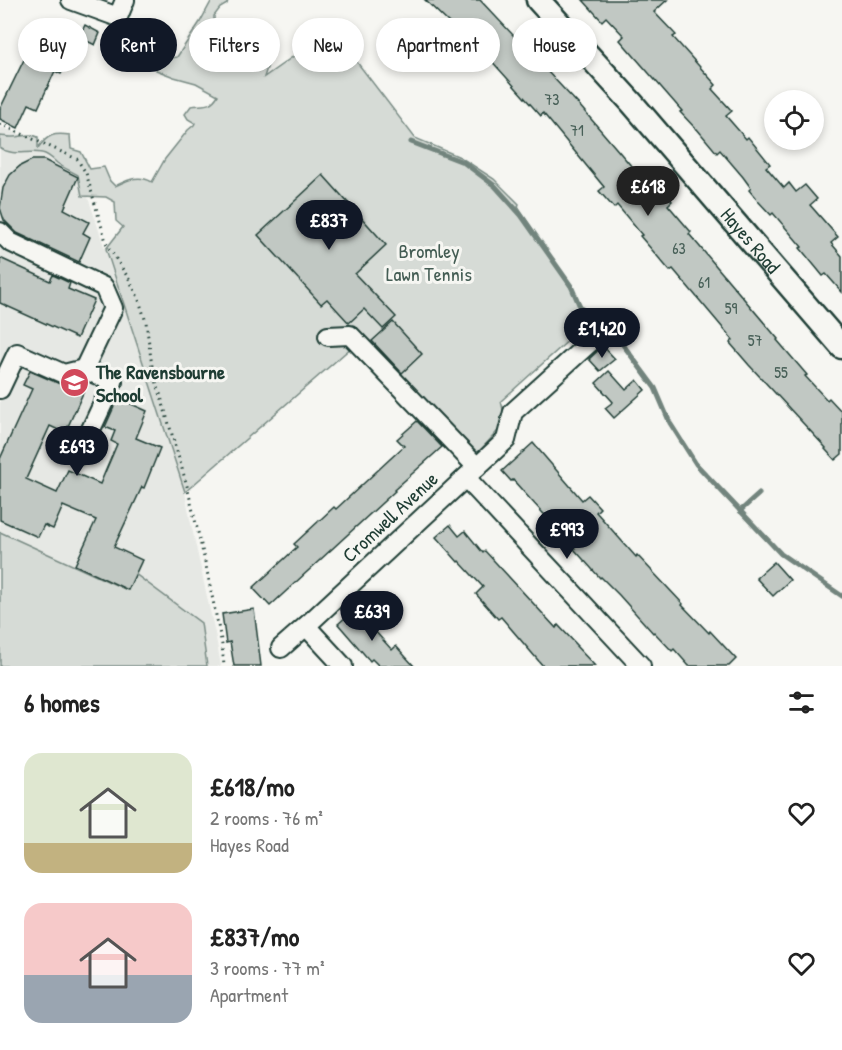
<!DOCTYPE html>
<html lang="en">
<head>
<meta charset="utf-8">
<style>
  :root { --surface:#fff; --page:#f6f6f6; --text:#222; --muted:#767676; --accent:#111827 }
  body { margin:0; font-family:"Patrick Hand",sans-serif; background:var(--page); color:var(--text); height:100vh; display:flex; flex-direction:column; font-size:22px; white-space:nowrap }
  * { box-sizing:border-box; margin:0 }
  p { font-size:20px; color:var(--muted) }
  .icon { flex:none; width:33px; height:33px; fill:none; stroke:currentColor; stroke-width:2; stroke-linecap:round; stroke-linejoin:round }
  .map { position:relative; height:666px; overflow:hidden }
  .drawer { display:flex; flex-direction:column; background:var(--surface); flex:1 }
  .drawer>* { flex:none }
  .banner { position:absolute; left:18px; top:18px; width:807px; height:54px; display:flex; gap:12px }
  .controls { position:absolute; left:764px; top:90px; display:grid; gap:12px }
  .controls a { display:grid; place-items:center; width:60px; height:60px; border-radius:50%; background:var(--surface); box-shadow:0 3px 9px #0003; font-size:30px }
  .price { position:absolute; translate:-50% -51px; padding:0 14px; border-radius:21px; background:var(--accent); color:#fff; font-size:20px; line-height:39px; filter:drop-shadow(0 2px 3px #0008) }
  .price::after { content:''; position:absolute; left:50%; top:36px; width:18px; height:14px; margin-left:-9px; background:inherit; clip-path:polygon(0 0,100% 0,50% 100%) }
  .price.current { background:#222; color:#fff }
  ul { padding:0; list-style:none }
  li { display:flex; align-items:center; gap:18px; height:150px; padding:0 24px }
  li span { display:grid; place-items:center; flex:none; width:168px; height:120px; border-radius:18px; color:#555 }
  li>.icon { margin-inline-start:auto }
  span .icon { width:72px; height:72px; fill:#fffc; stroke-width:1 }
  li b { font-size:26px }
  h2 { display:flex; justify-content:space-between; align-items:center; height:72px; padding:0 24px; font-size:26px }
  .tag { padding:0 21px; border-radius:27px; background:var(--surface); box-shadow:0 3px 9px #0003; font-size:21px; line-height:54px }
  .tag.current { background:var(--accent); color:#fff }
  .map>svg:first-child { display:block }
</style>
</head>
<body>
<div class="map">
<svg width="842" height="666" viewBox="0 0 842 666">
  <rect width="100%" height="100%" fill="#f6f6f2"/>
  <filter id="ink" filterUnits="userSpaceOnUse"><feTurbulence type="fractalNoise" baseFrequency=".0167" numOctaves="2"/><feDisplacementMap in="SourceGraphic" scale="12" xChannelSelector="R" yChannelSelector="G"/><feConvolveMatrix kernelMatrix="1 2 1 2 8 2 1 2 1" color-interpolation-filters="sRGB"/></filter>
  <g filter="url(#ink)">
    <path fill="#e6e8e4" d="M0,127l22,8 47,24 11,14 105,319 5,27 26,119 5,28h-221z"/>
    <g fill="#d6dbd6" stroke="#7a8c85" stroke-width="1.5">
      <path d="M212,0h16l-1,4 -7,4 -6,8v8l-7,9 -2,9 14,10 5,12 17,-16 4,-2 6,8 8,-2 8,5 2,5 -5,15 61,-43 6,2 -1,5 7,-5 78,102 45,19 34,22 25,25 -1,3 73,113 -90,81 5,21 -32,35 -114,-117 -175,152 -79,-243 17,-22 -7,-6 -1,-19 -9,-5 -24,-1 -4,-21c-6,-4 -15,-7 -21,-12 -4,-4 -9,-9 -15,-10 -14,-3 -29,4 -42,-5v-12c4,0 7,1 11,1 10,1 18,-5 27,0v11c10,-14 16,-15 32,-13l1,14 10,3 9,17 14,-2 6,14 5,5c13,-6 24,-12 37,-4l13,-23 23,-29 6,-5 1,-2 -7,-4 -3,-5 6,-8c13,-2 19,2 27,-11l-22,-12 -22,-6 -18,-7 2,-10 19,-3 23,-35z"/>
      <path d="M0,532l127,58 8,-16 66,49 6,43h-207z"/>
    </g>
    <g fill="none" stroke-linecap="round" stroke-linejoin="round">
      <g stroke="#72847d" stroke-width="5">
        <path d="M411,142l52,20 32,24 26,29 50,71 18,41 32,15 34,46 15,35 26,41 85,90 61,42"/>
        <path d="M740,511l19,-17"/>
      </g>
    </g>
    <g fill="#c1c8c3" stroke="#1f3d34" stroke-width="1.5">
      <path d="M425,0h55l99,105 60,70 -2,2 18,20 8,-7 9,11 -4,4 23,27 -2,2 89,105 -1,1 30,35 -2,1 22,24 2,-2 13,14v42l-7,6 -10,-11 1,-1 -77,-83 -19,-22 3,-3 -32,-38 -28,-33 -3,2 -30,-35 2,-1 -25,-30 -3,3 -15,-17 5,-4 -61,-74 -2,3 -52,-58 -6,6 -35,-40 1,-1z"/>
      <path d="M583,0h84l-13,12 22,23 -3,2 43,48 -4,4 20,22 -6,5 20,23 2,-2 22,27 -4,3 18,21 5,-5 7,9 9,-7 12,14 -7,6 28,32 -7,6 11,13v36l-16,-18 -3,2 -23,-28 2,-1 -29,-34 -2,2 -13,-14 -9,-11 2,-2 -8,-11 -23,-27 -3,3 -20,-24h-1l-16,-17 2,-1 -62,-71 4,-4 -18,-19 -4,4z"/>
      <path d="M42,20l37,17 6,-12 15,8 -5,12 -14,-7 -7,15 -2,-1 -11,22 -6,-3 -17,37 -9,-4 -11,24 -18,-9v-10l36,-74h-1z"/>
      <path d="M32,160h12l34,17 -14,32 25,13 -6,11 7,4 -11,25 -62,-29 -13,-13 -4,-12 3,-20 7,-13 10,-9z"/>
      <path d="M323,175l63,70 -31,29 41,43 -13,12 -19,-20 -15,14 -22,-24 -6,5 -63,-69z"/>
      <path d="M0,258l50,23 3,-6 17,8 -2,6 26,11 -17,38 -77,-35z"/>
      <path d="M393,322l29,32 -20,19 -30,-32z"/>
      <path d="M603,346l12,13 -15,12 -11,-12z"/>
      <path d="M30,371l30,13 7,1 14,-4 6,3 -22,49 -15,-7 -24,53 31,14 11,-23 32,14 17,-40 -6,-3 4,-10 -10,-4 13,-29 29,13 -11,27 24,10 -16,40 -2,-1 -28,60 28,13 -14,30 -53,-25 21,-45 -33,-14 -10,23 -9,-4 -6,12 -38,-17v-61l32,-70 -9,-4z"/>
      <path d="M609,371l17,19 11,-10 8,10 -31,28 -9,-10 8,-6 -17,-19z"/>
      <path d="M417,421l25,26 -48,43 1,1 -125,115 -17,-18 44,-41 -3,-3 40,-37 2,2 68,-63 -7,-7z"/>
      <path d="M533,443l49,57 6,-5 12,13 -4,4 40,45 1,-2 46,49 -1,1 27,28 1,-2 26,28 -7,7h-40l-15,-17 -2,2 -18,-19 -1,1 -34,-38 -18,-18 -1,1 -26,-29 1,-1 -45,-49 -17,-19 -2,1 -9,-10z"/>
      <path d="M450,525l9,11 6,-5 18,22 2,-2 71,77 2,-3 19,20 -1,1 19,20h-52l-42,-49 -3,2 -22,-25 7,-7 -24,-26 -1,1 -22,-25z"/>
      <path d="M774,562l16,18 -17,16 -17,-18z"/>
      <path d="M254,609l7,57h-27l-4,-24 -4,1 -4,-29z"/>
      <path d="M355,609l37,41 4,-4 18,20h-35l-7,-7 -2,2 -32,-37z"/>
    </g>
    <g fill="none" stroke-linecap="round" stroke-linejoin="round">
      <defs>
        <g id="minor">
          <path d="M71,0l47,17 7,-17"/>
          <path d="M0,232l10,10 94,45 9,21 -29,61 29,13 -34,73"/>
          <path d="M328,336l22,-1 127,132"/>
          <path d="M0,389l17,-36 47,21 20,-5"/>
          <path d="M466,478l175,188"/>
          <path d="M281,648l25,-22"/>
          <path d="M343,666l-37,-40 200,-186 7,-28 83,-75"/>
        </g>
        <g id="major">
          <path id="s1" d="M538,0l94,103 210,244"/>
        </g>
      </defs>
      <use href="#minor" stroke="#1f3d34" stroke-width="22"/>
      <use href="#major" stroke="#1f3d34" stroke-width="27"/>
      <path stroke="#1f3d34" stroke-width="3" stroke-dasharray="1.5 4.5" stroke-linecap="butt" d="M0,124l77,35 9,14 21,72 22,34 9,18 8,25 6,44 35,120 19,80 16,79 2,21"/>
      <use href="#minor" stroke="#f6f6f2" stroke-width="18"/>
      <use href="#major" stroke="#f6f6f2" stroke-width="22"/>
    </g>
  </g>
  <defs>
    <symbol id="school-disc" viewBox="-11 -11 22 22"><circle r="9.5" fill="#d1495b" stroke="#f6f6f2"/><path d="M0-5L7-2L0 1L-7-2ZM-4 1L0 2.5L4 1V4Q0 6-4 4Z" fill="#fff"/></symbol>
  </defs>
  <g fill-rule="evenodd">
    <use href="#school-disc" x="58" y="366" width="33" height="33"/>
  </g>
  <g text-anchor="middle" stroke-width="6" stroke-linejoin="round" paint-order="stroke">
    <g font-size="16" fill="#486058">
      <text x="552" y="105">73</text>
      <text x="577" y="136">71</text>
      <text x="679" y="254">63</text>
      <text x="704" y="288">61</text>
      <text x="731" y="314">59</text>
      <text x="755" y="346">57</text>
      <text x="781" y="378">55</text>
    </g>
    <g font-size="20" fill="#1f3d34" stroke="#f6f6f2">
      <text dy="7" stroke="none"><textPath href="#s1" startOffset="321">Hayes Road</textPath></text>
      <text transform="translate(390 517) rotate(-43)" y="7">Cromwell Avenue</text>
    </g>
    <g font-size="20" fill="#445d54" stroke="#f6f6f2">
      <text x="429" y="258">Bromley<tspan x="429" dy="23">Lawn Tennis</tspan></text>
    </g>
    <g font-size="20" font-weight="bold" fill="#1f3d34" stroke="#f6f6f2" text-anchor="start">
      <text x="96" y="379">The Ravensbourne<tspan x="96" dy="23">School</tspan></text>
    </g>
  </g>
</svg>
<div class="controls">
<a><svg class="icon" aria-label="locate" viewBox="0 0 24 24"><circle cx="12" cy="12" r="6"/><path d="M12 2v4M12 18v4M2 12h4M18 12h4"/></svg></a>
</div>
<b class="price current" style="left:648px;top:217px">£618</b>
<b class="price" style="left:329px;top:251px">£837</b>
<b class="price" style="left:602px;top:359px">£1,420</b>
<b class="price" style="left:77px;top:477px">£693</b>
<b class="price" style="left:567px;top:560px">£993</b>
<b class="price" style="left:372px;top:642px">£639</b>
<div class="banner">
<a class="tag">Buy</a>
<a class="tag current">Rent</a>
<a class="tag">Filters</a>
<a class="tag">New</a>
<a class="tag">Apartment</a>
<a class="tag">House</a>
</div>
</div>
<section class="drawer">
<h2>6 homes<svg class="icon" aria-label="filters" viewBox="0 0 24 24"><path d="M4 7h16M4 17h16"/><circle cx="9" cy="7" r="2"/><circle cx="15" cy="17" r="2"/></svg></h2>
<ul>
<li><span style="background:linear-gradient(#dfe7d0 75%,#c2b280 0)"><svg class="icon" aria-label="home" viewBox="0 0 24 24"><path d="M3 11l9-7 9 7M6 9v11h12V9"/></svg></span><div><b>£618/mo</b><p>2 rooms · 76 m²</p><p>Hayes Road</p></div><svg class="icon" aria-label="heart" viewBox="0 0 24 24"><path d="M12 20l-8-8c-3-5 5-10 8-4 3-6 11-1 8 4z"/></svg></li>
<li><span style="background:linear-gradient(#f6c9c9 60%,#9aa5b1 0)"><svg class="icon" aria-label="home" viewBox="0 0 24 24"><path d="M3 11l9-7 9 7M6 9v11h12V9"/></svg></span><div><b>£837/mo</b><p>3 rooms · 77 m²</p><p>Apartment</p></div><svg class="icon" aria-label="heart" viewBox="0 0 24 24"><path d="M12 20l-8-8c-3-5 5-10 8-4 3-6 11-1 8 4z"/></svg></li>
</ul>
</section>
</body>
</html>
